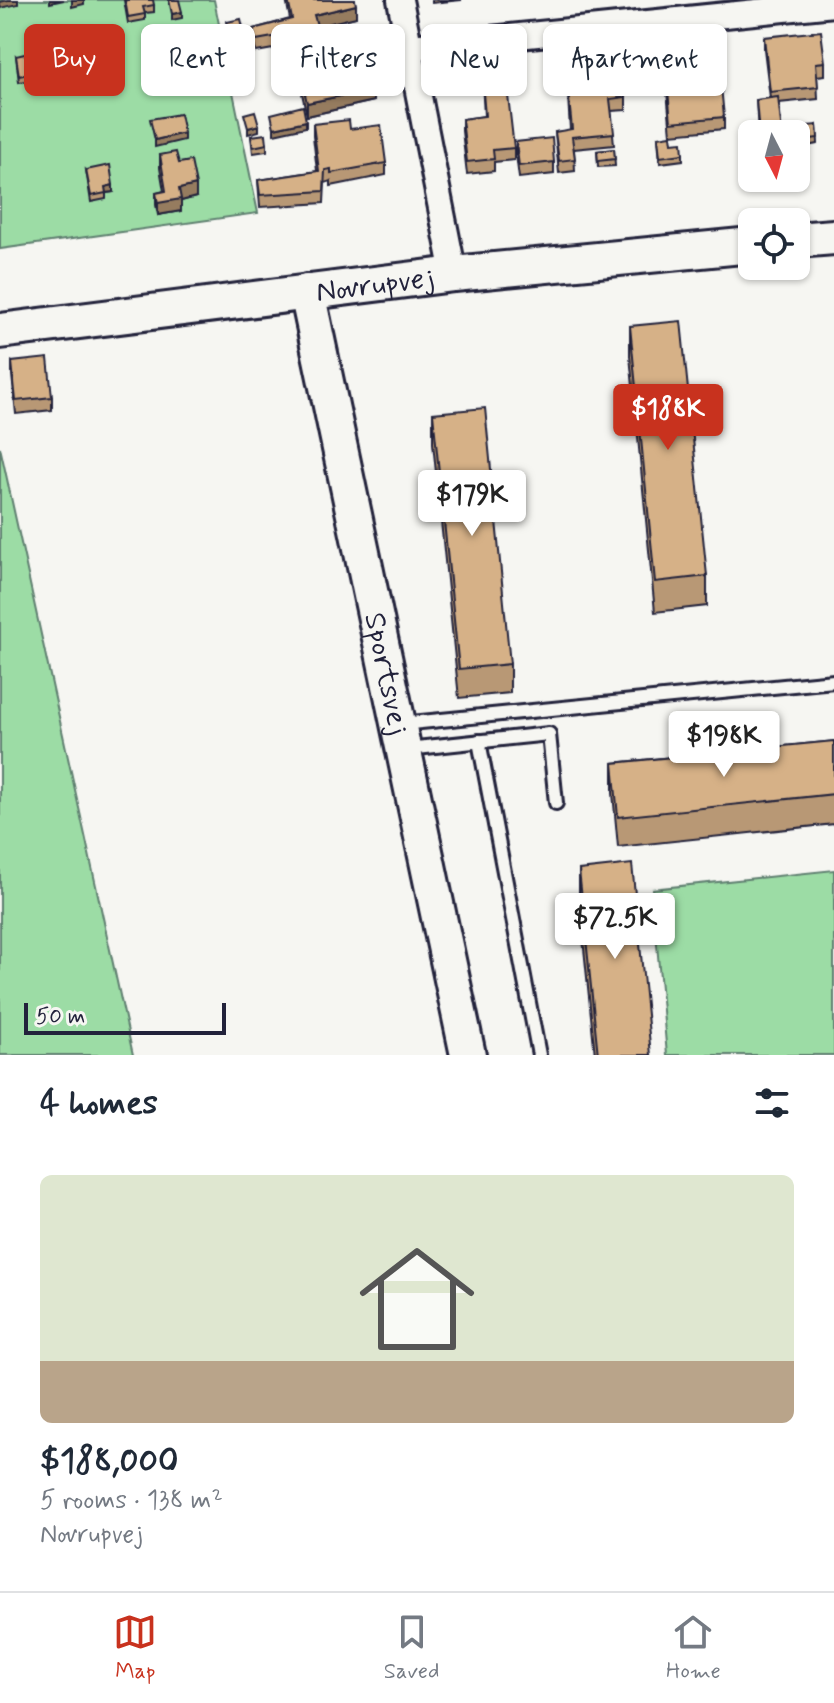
<!DOCTYPE html>
<html lang="en">
<head>
<meta charset="utf-8">
<style>
  :root { --surface:#fff; --page:#f6f6f7; --text:#1f2937; --muted:#747a83; --line:#e0e1e3; --accent:#c8321e }
  body { margin:0; font-family:Mynerve,sans-serif; background:var(--page); color:var(--text); height:100vh; display:flex; flex-direction:column; font-size:30px; white-space:nowrap }
  * { box-sizing:border-box; margin:0 }
  p { font-size:26px; color:var(--muted) }
  .icon { flex:none; width:44px; height:44px; fill:none; stroke:currentColor; stroke-width:2; stroke-linecap:round; stroke-linejoin:round }
  .map { position:relative; height:1055px; overflow:hidden }
  .details { display:flex; flex-direction:column; background:var(--surface); flex:1 }
  .details>* { flex:none }
  .top-card { position:absolute; left:24px; top:24px; width:786px; height:72px; display:flex; gap:16px }
  .needle { width:52px; rotate:174deg }
  .fabs { position:absolute; left:738px; top:120px; display:grid; gap:16px }
  .fabs a { display:grid; place-items:center; width:72px; height:72px; border-radius:12px; background:var(--surface); box-shadow:0 2px 6px #0004; font-size:40px }
  .scale { position:absolute; left:24px; bottom:20px; width:202px; box-sizing:border-box; padding-left:8px; border:4px solid #22223b; border-top:0; font-size:22px; line-height:28px; white-space:nowrap; color:#22223b; -webkit-text-stroke:6px #f6f6f2; paint-order:stroke }
  .price { position:absolute; translate:-50% -68px; padding:0 18px; border-radius:8px; background:#fff; color:#222; font-size:26px; line-height:52px; filter:drop-shadow(0 2px 4px #0008) }
  .price::after { content:''; position:absolute; left:50%; top:48px; width:24px; height:18px; margin-left:-12px; background:inherit; clip-path:polygon(0 0,100% 0,50% 100%) }
  .price.current { background:var(--accent); color:#fff }
  ul { padding:0; list-style:none }
  li { display:grid; align-content:center; gap:16px; height:424px; padding:0 40px }
  li span { display:grid; place-items:center; height:248px; border-radius:12px; color:#555 }
  li>.icon { margin-inline-start:auto }
  span .icon { width:144px; height:144px; fill:#fffc; stroke-width:1 }
  li b { font-size:34px }
  h2 { display:flex; justify-content:space-between; align-items:center; height:96px; padding:0 40px; font-size:34px }
  .tag { padding:0 28px; border-radius:12px; background:var(--surface); box-shadow:0 2px 6px #0004; font-size:28px; line-height:72px }
  .tag.current { background:var(--accent); color:#fff }
  .dock { display:flex; justify-content:space-around; align-items:center; height:112px; border-top:2px solid var(--line); background:var(--surface); font-size:22px; color:var(--muted) }
  .dock a { display:grid; justify-items:center; gap:4px }
  .dock .current { color:var(--accent) }
  .map>svg:first-child { display:block }
</style>
</head>
<body>
<div class="map">
<svg width="834" height="1055" viewBox="0 0 834 1055">
  <rect width="100%" height="100%" fill="#f6f6f2"/>
  <filter id="ink" filterUnits="userSpaceOnUse"><feTurbulence type="fractalNoise" baseFrequency=".0125" numOctaves="2"/><feDisplacementMap in="SourceGraphic" scale="16" xChannelSelector="R" yChannelSelector="G"/><feConvolveMatrix kernelMatrix="1 2 1 2 8 2 1 2 1" color-interpolation-filters="sRGB"/></filter>
  <g filter="url(#ink)">
    <g fill="#9cdca5" stroke="#5f7f70" stroke-width="2">
      <path d="M0,0h214l44,213 -258,36z"/>
      <path d="M0,447l133,608h-133z"/>
      <path d="M834,870v185h-167l-15,-166z"/>
    </g>
    <g fill="none" stroke-linecap="round" stroke-linejoin="round">
      <defs>
        <g id="lane">
          <path d="M401,724l433,-43"/>
          <path d="M479,741l60,314"/>
          <path d="M407,749l142,-15 7,69"/>
        </g>
        <g id="street">
          <path d="M400,0l54,274"/>
          <path d="M411,47l423,-43"/>
        </g>
        <g id="secondary">
          <path d="M796,240l38,-3"/>
          <path id="s1" d="M307,292l161,763"/>
          <path id="s2" d="M0,331l454,-57 298,-29"/>
        </g>
      </defs>
      <use href="#lane" stroke="#22223b" stroke-width="18"/>
      <use href="#street" stroke="#22223b" stroke-width="30"/>
      <use href="#secondary" stroke="#22223b" stroke-width="40"/>
      <use href="#lane" stroke="#f6f6f2" stroke-width="12"/>
      <use href="#street" stroke="#f6f6f2" stroke-width="24"/>
      <use href="#secondary" stroke="#f6f6f2" stroke-width="34"/>
    </g>
    <g fill="#b89874" stroke="#22223b" stroke-width="2">
      <path d="M124,0l30,5v7l-9,1v7l-17,3z"/>
      <path d="M286,0h69l1,17 -39,9 1,15 -62,11 -3,-11v-12l37,-10z"/>
      <path d="M432,0h30l-30,3z"/>
      <path d="M227,22l18,14v6l-14,3z"/>
      <path d="M764,37l61,25v13l-8,1 1,23 -39,4 3,31h-24l-2,-34 14,-2 -6,-49z"/>
      <path d="M59,44l22,32 -12,3 -2,-9 -4,1 -4,-20z"/>
      <path d="M664,48l39,39 21,30v12l-53,5 -7,-74z"/>
      <path d="M336,49l38,52 -67,15 -8,-36v-13l37,-7z"/>
      <path d="M16,56l16,17v7l-13,2z"/>
      <path d="M608,78l18,19v13l-15,1 3,34 -40,4 1,22 -16,2 -4,-41 15,-2 -3,-51z"/>
      <path d="M482,81l32,67v12l-20,2v9l-27,3 -5,-43v-12l22,-3z"/>
      <path d="M313,124l37,5 36,34v12l-55,11v-5l-6,2 -1,20 -64,4 -2,-27 59,-9 -4,-35z"/>
      <path d="M817,125l1,19 -22,4v-14z"/>
      <path d="M251,136l16,8v7l-14,2z"/>
      <path d="M658,137l14,6 11,11v6l-23,3z"/>
      <path d="M516,142l38,20v12l-35,4 -3,-23z"/>
      <path d="M614,149l1,17 -17,1 -1,-16z"/>
      <path d="M160,155l19,8 17,34 -15,4v10l-23,4 -2,-10v-12l8,-2 -4,-23z"/>
      <path d="M86,170l27,22 -7,1v6l-15,3z"/>
      <path d="M630,326l77,250v30l-52,6 -25,-256z"/>
      <path d="M12,362l40,35v13l-36,4 -4,-39z"/>
      <path d="M433,413l77,251v29l-51,5 -26,-255z"/>
      <path d="M834,741v83l-216,23 -5,-54v-30z"/>
      <path d="M579,870l72,185h-56l-16,-155z"/>
    </g>
    <g fill="#967c5e" stroke="#22223b" stroke-width="2">
      <path d="M8,0h10v4l-18,4v-6z"/>
      <path d="M50,0h14l-14,3z"/>
      <path d="M72,0h12v4l-12,3z"/>
      <path d="M356,5v12l-42,10v-12z"/>
      <path d="M182,12v6l-10,2v-6z"/>
      <path d="M67,63v7l-4,1v-6z"/>
      <path d="M81,70v6l-12,3v-6z"/>
      <path d="M374,89v12l-67,15v-13z"/>
      <path d="M306,121v6l-32,7v-6z"/>
      <path d="M259,125v6l-11,3v-6z"/>
      <path d="M184,133v7l-29,7v-7z"/>
      <path d="M113,185v7l-8,1v-6z"/>
      <path d="M196,185v12l-15,4v10l-23,4v-12l21,-14z"/>
    </g>
    <g fill="#d6b187" stroke="#22223b" stroke-width="2">
      <path d="M125,0h28l1,5 -11,2 2,7 -17,3z"/>
      <path d="M169,0h10l3,12 -10,2z"/>
      <path d="M288,0h67l1,5 -42,10 4,14 -62,11 -3,-11 39,-10z"/>
      <path d="M241,19l4,17 -14,3 -4,-17z"/>
      <path d="M821,31l4,31 -9,1 2,24 -48,5 -6,-55z"/>
      <path d="M75,41l6,29 -12,3 -2,-10 -4,2 -4,-21z"/>
      <path d="M699,44l4,43 18,-1 3,31 -53,5 -7,-74z"/>
      <path d="M361,45l2,9 4,-1 7,36 -67,14 -8,-36 39,-7 -2,-11z"/>
      <path d="M29,53l3,20 -13,3 -3,-20z"/>
      <path d="M608,74v4l16,-1 2,20 -16,2 4,34 -42,4 3,22 -16,2 -4,-29 17,-3 -5,-50z"/>
      <path d="M506,78l8,70 -21,2 1,9 -27,3 -5,-43 23,-3 -3,-35z"/>
      <path d="M778,97l4,37h-23l-3,-34z"/>
      <path d="M303,106l3,15 -32,7 -3,-14z"/>
      <path d="M255,111l4,14 -11,3 -4,-14z"/>
      <path d="M180,114l4,19 -29,7 -5,-21z"/>
      <path d="M349,120l1,9 31,-4 5,38 -55,10v-4l-6,1 -1,21 -64,4 -2,-15 61,-9 -6,-47z"/>
      <path d="M817,125l1,13 -22,3v-7h-10v-6z"/>
      <path d="M266,134l1,10 -14,3 -2,-11z"/>
      <path d="M671,135l1,8 10,-1 1,12 -23,3 -2,-20z"/>
      <path d="M552,138l2,24 -35,4 -3,-24z"/>
      <path d="M614,149l1,10 -17,2 -1,-10z"/>
      <path d="M176,152l3,11 12,-2 5,24 -17,4 2,10 -23,4 -2,-10 10,-2 -6,-36z"/>
      <path d="M110,165l3,20 -8,2 1,6 -15,3 -5,-26z"/>
      <path d="M681,321l26,255 -52,6 -25,-256z"/>
      <path d="M48,358l4,39 -36,4 -4,-39z"/>
      <path d="M485,408l25,256 -51,5 -26,-256z"/>
      <path d="M834,741v53l-216,23 -5,-54z"/>
      <path d="M632,864l19,191h-53l-19,-185z"/>
    </g>
  </g>
  <g text-anchor="middle" stroke-width="8" stroke-linejoin="round" paint-order="stroke">
    <g font-size="30" fill="#22223b" stroke="#f6f6f2">
      <text dy="10" stroke="none"><textPath href="#s2" startOffset="378">Novrupvej</textPath></text>
      <text dy="10" stroke="none"><textPath href="#s1" startOffset="390">Sportsvej</textPath></text>
    </g>
  </g>
</svg>
<div class="fabs">
<a><svg class="needle" viewBox="-14 -14 28 28"><path d="M0-13l5 13h-10z" fill="#e53935"/><path d="M0 13l5-13h-10z" fill="#747a83"/></svg></a>
<a><svg class="icon" aria-label="locate" viewBox="0 0 24 24"><circle cx="12" cy="12" r="6"/><path d="M12 2v4M12 18v4M2 12h4M18 12h4"/></svg></a>
</div>
<div class="scale">50 m</div>
<b class="price current" style="left:668px;top:452px">$188K</b>
<b class="price" style="left:472px;top:538px">$179K</b>
<b class="price" style="left:724px;top:779px">$198K</b>
<b class="price" style="left:615px;top:961px">$72.5K</b>
<div class="top-card">
<a class="tag current">Buy</a>
<a class="tag">Rent</a>
<a class="tag">Filters</a>
<a class="tag">New</a>
<a class="tag">Apartment</a>
</div>
</div>
<section class="details">
<h2>4 homes<svg class="icon" aria-label="filters" viewBox="0 0 24 24"><path d="M4 7h16M4 17h16"/><circle cx="9" cy="7" r="2"/><circle cx="15" cy="17" r="2"/></svg></h2>
<ul>
<li><span style="background:linear-gradient(#dfe7d0 75%,#b9a48a 0)"><svg class="icon" aria-label="home" viewBox="0 0 24 24"><path d="M3 11l9-7 9 7M6 9v11h12V9"/></svg></span><div><b>$188,000</b><p>5 rooms · 138 m²</p><p>Novrupvej</p></div></li>
</ul>
</section>
<nav class="dock">
<a class="current"><svg class="icon" aria-label="map" viewBox="0 0 24 24"><path d="M3 6l6-2 6 2 6-2v14l-6 2-6-2-6 2zM9 4v14M15 6v14"/></svg>Map</a>
<a><svg class="icon" aria-label="saved" viewBox="0 0 24 24"><path d="M7 4h10v16l-5-4-5 4z"/></svg>Saved</a>
<a><svg class="icon" aria-label="home" viewBox="0 0 24 24"><path d="M3 11l9-7 9 7M6 9v11h12V9"/></svg>Home</a>
</nav>
</body>
</html>
